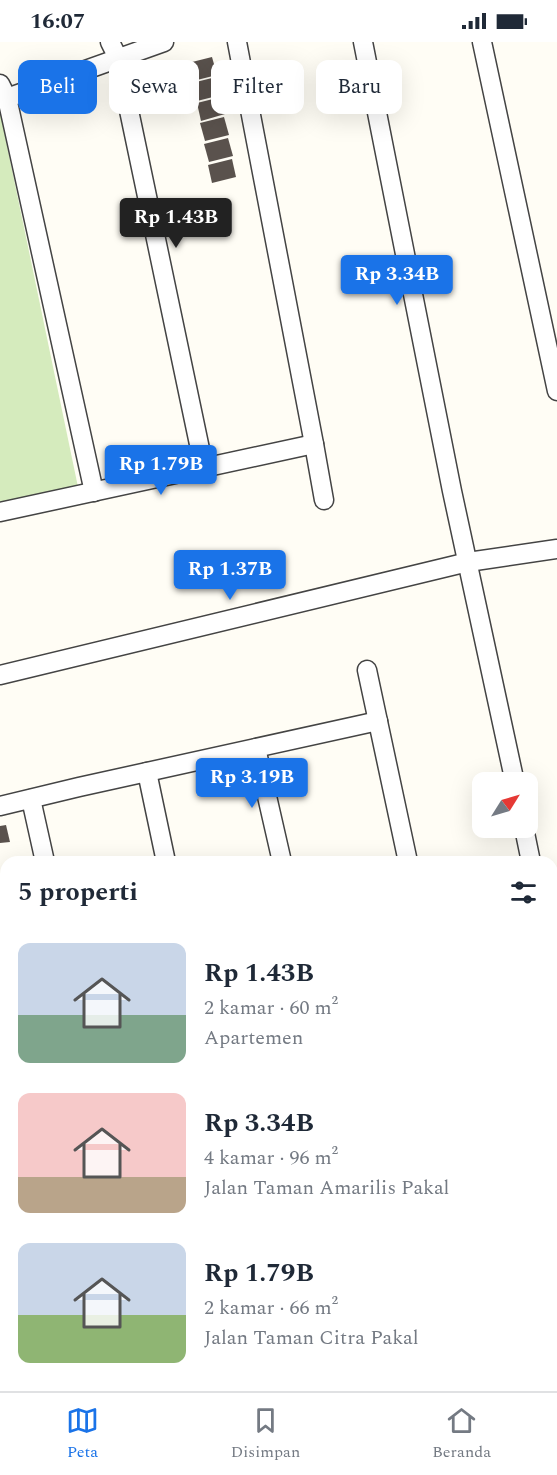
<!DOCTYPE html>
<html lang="id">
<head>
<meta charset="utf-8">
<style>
  :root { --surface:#fff; --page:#f6f6f7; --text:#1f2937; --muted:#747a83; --line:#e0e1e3; --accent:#1a73e8 }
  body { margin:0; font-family:Spectral,serif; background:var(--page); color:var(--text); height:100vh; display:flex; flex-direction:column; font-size:22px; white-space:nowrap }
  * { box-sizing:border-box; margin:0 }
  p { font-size:20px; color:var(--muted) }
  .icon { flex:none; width:33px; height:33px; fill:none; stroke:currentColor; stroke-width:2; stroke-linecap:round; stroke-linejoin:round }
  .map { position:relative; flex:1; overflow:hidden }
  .panel { position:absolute; left:0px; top:814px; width:558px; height:536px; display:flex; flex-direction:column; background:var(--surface); border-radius:18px 18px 0 0; box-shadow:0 6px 24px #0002 }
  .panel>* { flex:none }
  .top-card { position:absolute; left:18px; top:18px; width:522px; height:54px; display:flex; gap:12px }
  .needle { width:39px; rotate:53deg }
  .tools { position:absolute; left:472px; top:730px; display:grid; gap:12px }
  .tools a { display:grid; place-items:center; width:66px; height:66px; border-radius:12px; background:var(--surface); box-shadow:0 6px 24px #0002; font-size:30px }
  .price { position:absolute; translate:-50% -51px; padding:0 14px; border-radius:6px; background:var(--accent); color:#fff; font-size:20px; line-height:39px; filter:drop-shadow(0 2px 3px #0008) }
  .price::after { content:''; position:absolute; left:50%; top:36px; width:18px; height:14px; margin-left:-9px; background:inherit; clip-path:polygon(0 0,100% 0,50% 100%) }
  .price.selected { background:#222; color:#fff }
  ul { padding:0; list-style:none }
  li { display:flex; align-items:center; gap:18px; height:150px; padding:0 18px }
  li span { display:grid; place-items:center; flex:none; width:168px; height:120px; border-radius:12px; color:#555 }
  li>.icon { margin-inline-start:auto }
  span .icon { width:72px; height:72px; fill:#fffc; stroke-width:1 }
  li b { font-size:26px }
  h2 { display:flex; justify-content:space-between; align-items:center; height:72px; padding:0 18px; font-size:26px }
  .tag { padding:0 21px; border-radius:12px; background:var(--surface); box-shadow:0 6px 24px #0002; font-size:21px; line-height:54px }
  .tag.selected { background:var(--accent); color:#fff }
  .status { display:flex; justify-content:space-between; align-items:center; height:42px; padding:0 30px; background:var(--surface); direction:ltr }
  .status svg { height:16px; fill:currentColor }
  .tab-bar { display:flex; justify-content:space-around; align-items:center; height:84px; border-top:2px solid var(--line); background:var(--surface); font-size:16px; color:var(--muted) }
  .tab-bar a { display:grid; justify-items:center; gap:3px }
  .tab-bar .selected { color:var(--accent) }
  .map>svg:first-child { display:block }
</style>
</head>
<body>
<div class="status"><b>16:07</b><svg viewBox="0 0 49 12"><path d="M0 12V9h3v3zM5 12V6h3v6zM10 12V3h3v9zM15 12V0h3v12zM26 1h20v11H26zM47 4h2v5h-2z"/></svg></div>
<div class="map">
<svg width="557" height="1349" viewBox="0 0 557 1349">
  <rect width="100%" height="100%" fill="#fffdf5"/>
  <path fill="#d5ebbd" d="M0,70l78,375 -78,16z"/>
  <g fill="#5a524d">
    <path d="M212,15l5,18 -24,6 -5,-18z"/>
    <path d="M216,35l5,18 -24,6 -5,-18z"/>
    <path d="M221,55l4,17 -24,7 -4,-18z"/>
    <path d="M224,75l5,18 -24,6 -5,-18z"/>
    <path d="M228,96l5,18 -24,6 -5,-18z"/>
    <path d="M232,117l4,18 -24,6 -4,-18z"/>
    <path d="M6,783l4,17 -10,1v-17z"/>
    <path d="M502,1344h45l1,5h-46z"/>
  </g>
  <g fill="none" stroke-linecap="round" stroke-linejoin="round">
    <defs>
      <g id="minor">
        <path d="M110,0l8,16 86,410"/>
        <path d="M237,0l77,402 10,56"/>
        <path d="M363,0l89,449 63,292"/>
        <path d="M482,0l75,349"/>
        <path d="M0,42l7,14 87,394"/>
        <path d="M7,56l157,-56"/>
        <path d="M0,470l314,-68"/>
        <path d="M367,628l41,192"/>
        <path d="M0,633l468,-113 89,-13"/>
        <path d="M256,706l26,114"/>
        <path d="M147,730l19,90"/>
        <path d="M31,757l14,63"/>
        <path d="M0,764l79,-19 299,-66"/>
        <path d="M524,786l7,34"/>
        <path d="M552,917l5,24"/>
        <path d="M0,1135l6,27"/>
        <path d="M552,1271l5,-1"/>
        <path d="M0,1277l6,-2"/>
        <path d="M180,1349l31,-5"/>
      </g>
    </defs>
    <use href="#minor" stroke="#444" stroke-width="21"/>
    <use href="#minor" stroke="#fff" stroke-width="18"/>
  </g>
</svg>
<div class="tools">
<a><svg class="needle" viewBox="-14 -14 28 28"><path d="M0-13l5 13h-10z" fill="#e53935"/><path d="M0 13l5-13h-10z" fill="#747a83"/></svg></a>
</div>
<b class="price selected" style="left:176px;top:207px">Rp 1.43B</b>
<b class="price" style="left:397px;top:264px">Rp 3.34B</b>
<b class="price" style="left:161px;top:454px">Rp 1.79B</b>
<b class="price" style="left:230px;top:559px">Rp 1.37B</b>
<b class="price" style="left:252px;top:767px">Rp 3.19B</b>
<div class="top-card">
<a class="tag selected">Beli</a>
<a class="tag">Sewa</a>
<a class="tag">Filter</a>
<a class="tag">Baru</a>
</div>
<section class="panel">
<h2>5 properti<svg class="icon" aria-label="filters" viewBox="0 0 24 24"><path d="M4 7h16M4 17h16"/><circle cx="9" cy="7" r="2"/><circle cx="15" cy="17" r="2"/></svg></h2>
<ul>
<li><span style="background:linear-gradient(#c9d6e8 60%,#7fa58c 0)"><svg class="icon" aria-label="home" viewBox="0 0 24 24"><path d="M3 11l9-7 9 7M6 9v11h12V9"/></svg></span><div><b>Rp 1.43B</b><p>2 kamar · 60 m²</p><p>Apartemen</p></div></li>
<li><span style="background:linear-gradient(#f6c9c9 70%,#b9a48a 0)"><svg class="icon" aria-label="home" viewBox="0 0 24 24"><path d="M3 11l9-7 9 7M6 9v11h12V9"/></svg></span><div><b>Rp 3.34B</b><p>4 kamar · 96 m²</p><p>Jalan Taman Amarilis Pakal</p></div></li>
<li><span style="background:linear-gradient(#c9d6e8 60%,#8fb573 0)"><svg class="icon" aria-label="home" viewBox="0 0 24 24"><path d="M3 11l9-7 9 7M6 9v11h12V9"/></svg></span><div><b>Rp 1.79B</b><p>2 kamar · 66 m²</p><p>Jalan Taman Citra Pakal</p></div></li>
</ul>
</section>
</div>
<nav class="tab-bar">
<a class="selected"><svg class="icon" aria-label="map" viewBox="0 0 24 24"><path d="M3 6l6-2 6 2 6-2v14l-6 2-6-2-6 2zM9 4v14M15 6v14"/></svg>Peta</a>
<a><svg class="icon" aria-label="saved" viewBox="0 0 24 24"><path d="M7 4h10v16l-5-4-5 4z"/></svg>Disimpan</a>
<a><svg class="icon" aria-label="home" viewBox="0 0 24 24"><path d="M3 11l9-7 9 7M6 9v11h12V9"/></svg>Beranda</a>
</nav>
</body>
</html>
